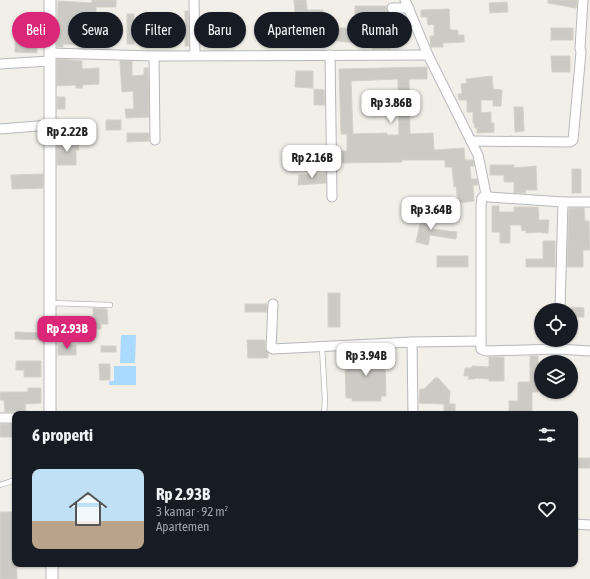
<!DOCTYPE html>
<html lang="id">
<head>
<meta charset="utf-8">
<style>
  :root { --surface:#171b24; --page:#242831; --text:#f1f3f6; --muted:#9ea1a6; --accent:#db2777 }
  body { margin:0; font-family:"Asap Condensed",sans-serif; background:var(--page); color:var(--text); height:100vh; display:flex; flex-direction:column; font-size:15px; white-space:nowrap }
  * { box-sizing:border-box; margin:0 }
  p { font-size:13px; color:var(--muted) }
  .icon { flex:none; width:22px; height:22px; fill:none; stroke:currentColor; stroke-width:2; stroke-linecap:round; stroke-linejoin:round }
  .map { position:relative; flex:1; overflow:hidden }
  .panel { position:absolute; left:12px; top:411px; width:566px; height:156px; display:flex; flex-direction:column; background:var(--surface); border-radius:8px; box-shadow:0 1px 3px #0004 }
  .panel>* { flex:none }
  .banner { position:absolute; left:12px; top:12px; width:566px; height:36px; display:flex; gap:8px }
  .buttons { position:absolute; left:534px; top:303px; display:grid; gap:8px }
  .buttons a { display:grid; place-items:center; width:44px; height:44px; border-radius:50%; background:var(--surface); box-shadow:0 1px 3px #0004; font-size:20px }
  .price { position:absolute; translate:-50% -34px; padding:0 9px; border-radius:8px; background:#fff; color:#222; font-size:13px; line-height:26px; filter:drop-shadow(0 1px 2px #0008) }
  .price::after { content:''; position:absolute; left:50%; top:24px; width:12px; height:9px; margin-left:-6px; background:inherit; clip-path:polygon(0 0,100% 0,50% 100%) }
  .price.active { background:var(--accent); color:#fff }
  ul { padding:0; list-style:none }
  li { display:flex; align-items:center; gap:12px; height:100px; padding:0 20px }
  li span { display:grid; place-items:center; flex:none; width:112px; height:80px; border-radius:8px; color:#555 }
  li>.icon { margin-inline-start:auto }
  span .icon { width:48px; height:48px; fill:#fffc; stroke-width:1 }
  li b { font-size:17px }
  h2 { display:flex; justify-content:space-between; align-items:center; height:48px; padding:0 20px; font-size:17px }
  .chip { padding:0 14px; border-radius:18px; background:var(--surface); box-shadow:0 1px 3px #0004; font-size:14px; line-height:36px }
  .chip.active { background:var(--accent); color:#fff }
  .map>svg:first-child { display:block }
</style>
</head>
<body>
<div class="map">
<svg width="590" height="579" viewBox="0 0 590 579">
  <rect width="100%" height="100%" fill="#f1efe8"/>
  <g fill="#aadaff">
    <path d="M121,335h15l-1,28h-15z"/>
    <path d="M114,366h22v19h-27v-4h5z"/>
  </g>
  <g fill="#cccac5" stroke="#d6d1c6" fill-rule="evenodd">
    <path d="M92,0h24v7h-20v6h-10l1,32 -24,-1v3h-6l1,-46 34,2z"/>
    <path d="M294,0h12l1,10h16v10h13v8h19v-22h31l1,5 3,3v9h8l1,21h-9v5h-18v-13h-16v7l-27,-3h-37l-1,-27h4z"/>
    <path d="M548,0h29l-1,8 -28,-5z"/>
    <path d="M507,2l1,10 -18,1 -1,-10z"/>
    <path d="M449,9l1,21h8v5h6v7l-21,1v4h-12l-1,-11h4v-12l-6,1 -1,-8h-6v-7z"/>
    <path d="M185,11h3l1,35h-4z"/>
    <rect x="127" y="14" width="7" height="30"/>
    <path d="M145,28h6l1,15h-7z"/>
    <rect x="551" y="28" width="22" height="12"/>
    <path d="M15,33h28v8h-6v12l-22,-1z"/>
    <path d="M551,56h19v16h-18z"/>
    <path d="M57,59l25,2v8l17,-1v16l-17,1 1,3h-7v-3l-19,1z"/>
    <path d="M120,61h12v15l12,-1v-7h4l1,49 -23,1 -1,-9h9l-1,-18 -11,1z"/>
    <path d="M427,67v12h-18l1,55 23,-1 1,17 30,-2 1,12h8l1,6h-4l1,13h6l1,6h-5l1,16 -16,2 -2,-17 -2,1 -2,-20h-7v-7h-43v2l-61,1 -1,3 -2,-1 -1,-14h10v-17h-6l-2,-65zM398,79l1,56h-12v-2l-34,1 -2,-53z"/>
    <path d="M296,71h17v17l-18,-1z"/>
    <path d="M492,76l1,13 9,1 -1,16h-8v-6h-12v13l10,-1v11h3v9l-17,1v-5h-2l-1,-5h-1v-11h-6v-12h-8l-1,-6h4l-1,-10 6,-1 -1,-4z"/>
    <path d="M314,89l10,1 1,15h-11z"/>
    <rect x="57" y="97" width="8" height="12"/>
    <path d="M514,107h9l1,24 -9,1z"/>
    <rect x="106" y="120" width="15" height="10"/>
    <path d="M127,133h22v8l-22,1z"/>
    <path d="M78,142l1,8h-3v15h-19v-22z"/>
    <path d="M490,165h24v3l22,-2 1,24h-12l1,3h-12v-11h-10v-7h-14z"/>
    <rect x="572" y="169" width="9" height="24"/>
    <path d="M43,174v14l-31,1 -1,-14z"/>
    <path d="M326,174v9l-28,2 1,-10z"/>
    <path d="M492,206h7v6h15v-5h24l1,13h10l-1,13h-6v-1l-16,1v-3l-4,1 -1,-6h-11v18h-10v-11h-8z"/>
    <path d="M569,208h15l1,13h4l1,29h-7v17h-16z"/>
    <path d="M422,215l12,3 -2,11 25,3 -1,7 -26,-4 -2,10 -12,-3z"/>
    <path d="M543,241h12v26h-29v-8h17z"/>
    <rect x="437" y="256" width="31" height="11"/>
    <rect x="328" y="293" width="12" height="34"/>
    <rect x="245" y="304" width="22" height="8"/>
    <path d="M571,307l13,1v9h-13z"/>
    <path d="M93,308l14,1 1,15h-7v5h-44v-6h36z"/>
    <path d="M15,332l28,1v7l-28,-1z"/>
    <path d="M247,340h18v8l3,5v5h-20z"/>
    <rect x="58" y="345" width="18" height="10"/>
    <rect x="101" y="346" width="15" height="6"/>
    <path d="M374,350v3h6v8h5l1,35h-5v5h-29v-3h-6l-1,-36h6l-1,-9h9v-2z"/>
    <path d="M530,356h8l1,36h-7v22h-23v-13h9v-19h12z"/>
    <path d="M489,357h15v24h-15v-2l-13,-1 -1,1h-7l1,-3h-5l1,-8h7v-2l17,1z"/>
    <path d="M16,361h25v16h-17v-7h-8z"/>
    <path d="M99,364h11v16h-10z"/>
    <path d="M435,378h3l12,13 -1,13h6v10h-11v-10l-25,-1 1,-14h4z"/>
    <path d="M28,388h13v15l-16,1 1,7 -21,1 -1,-12h-4v-8h28z"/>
    <rect x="0" y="424" width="15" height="13"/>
    <rect x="575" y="458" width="15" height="10"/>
    <path d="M0,512h15l2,67h-17z"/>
  </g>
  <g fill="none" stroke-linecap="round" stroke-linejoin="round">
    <defs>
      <g id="service">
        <path d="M51,303l59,2"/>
        <path d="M322,347l3,53 -1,14"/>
        <path d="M0,485l15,-5"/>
      </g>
      <g id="minor">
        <path d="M194,0l1,55"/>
        <path d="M405,0l23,55 50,100 8,39 3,3 74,5h27"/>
        <path d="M392,8h17"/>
        <path d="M50,53l104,3 274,-1"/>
        <path d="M330,55l2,142"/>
        <path d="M154,56l1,84"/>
        <path d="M0,64l50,-3"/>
        <path d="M0,129l50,-4"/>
        <path d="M471,141l99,1 3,-2 8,-88 -1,-4 3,-48"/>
        <path d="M486,194l-4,4 -1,7v144l5,2 72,-2 32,2"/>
        <path d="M273,304l-2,44 2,1 139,-7 69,-1"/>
        <path d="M560,310l3,-108"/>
        <path d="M412,342l1,72"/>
        <path d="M0,418h15"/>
        <path d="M575,524l15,1"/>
      </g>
      <g id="tertiary">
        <path d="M50,0v414"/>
        <path d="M52,564v15"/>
      </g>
    </defs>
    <use href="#service" stroke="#b5b8bc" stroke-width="6"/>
    <use href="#minor" stroke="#b5b8bc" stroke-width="11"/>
    <use href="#tertiary" stroke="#b5b8bc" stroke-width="13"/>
    <use href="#service" stroke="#fff" stroke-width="4.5"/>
    <use href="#minor" stroke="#fff" stroke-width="9"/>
    <use href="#tertiary" stroke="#fff" stroke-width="11"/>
  </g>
</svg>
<div class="buttons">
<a><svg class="icon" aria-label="locate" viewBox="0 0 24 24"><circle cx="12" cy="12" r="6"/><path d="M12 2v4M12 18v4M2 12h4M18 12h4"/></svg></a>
<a><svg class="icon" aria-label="layers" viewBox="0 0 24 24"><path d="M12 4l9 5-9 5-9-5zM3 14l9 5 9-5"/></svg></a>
</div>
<b class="price" style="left:391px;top:124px">Rp 3.86B</b>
<b class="price" style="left:67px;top:153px">Rp 2.22B</b>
<b class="price" style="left:312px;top:179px">Rp 2.16B</b>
<b class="price" style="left:431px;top:231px">Rp 3.64B</b>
<b class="price active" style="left:67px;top:350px">Rp 2.93B</b>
<b class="price" style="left:366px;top:377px">Rp 3.94B</b>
<div class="banner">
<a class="chip active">Beli</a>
<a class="chip">Sewa</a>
<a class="chip">Filter</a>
<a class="chip">Baru</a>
<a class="chip">Apartemen</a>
<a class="chip">Rumah</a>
</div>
<section class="panel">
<h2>6 properti<svg class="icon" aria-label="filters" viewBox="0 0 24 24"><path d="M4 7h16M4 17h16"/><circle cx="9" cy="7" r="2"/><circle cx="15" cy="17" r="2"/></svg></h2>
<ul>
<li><span style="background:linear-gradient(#bfe0f5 65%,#b9a48a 0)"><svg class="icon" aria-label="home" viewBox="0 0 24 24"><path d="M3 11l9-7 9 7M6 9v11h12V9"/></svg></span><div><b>Rp 2.93B</b><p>3 kamar · 92 m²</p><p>Apartemen</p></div><svg class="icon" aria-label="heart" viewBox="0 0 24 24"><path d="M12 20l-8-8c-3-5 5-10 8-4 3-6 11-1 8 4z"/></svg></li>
</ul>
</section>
</div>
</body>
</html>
